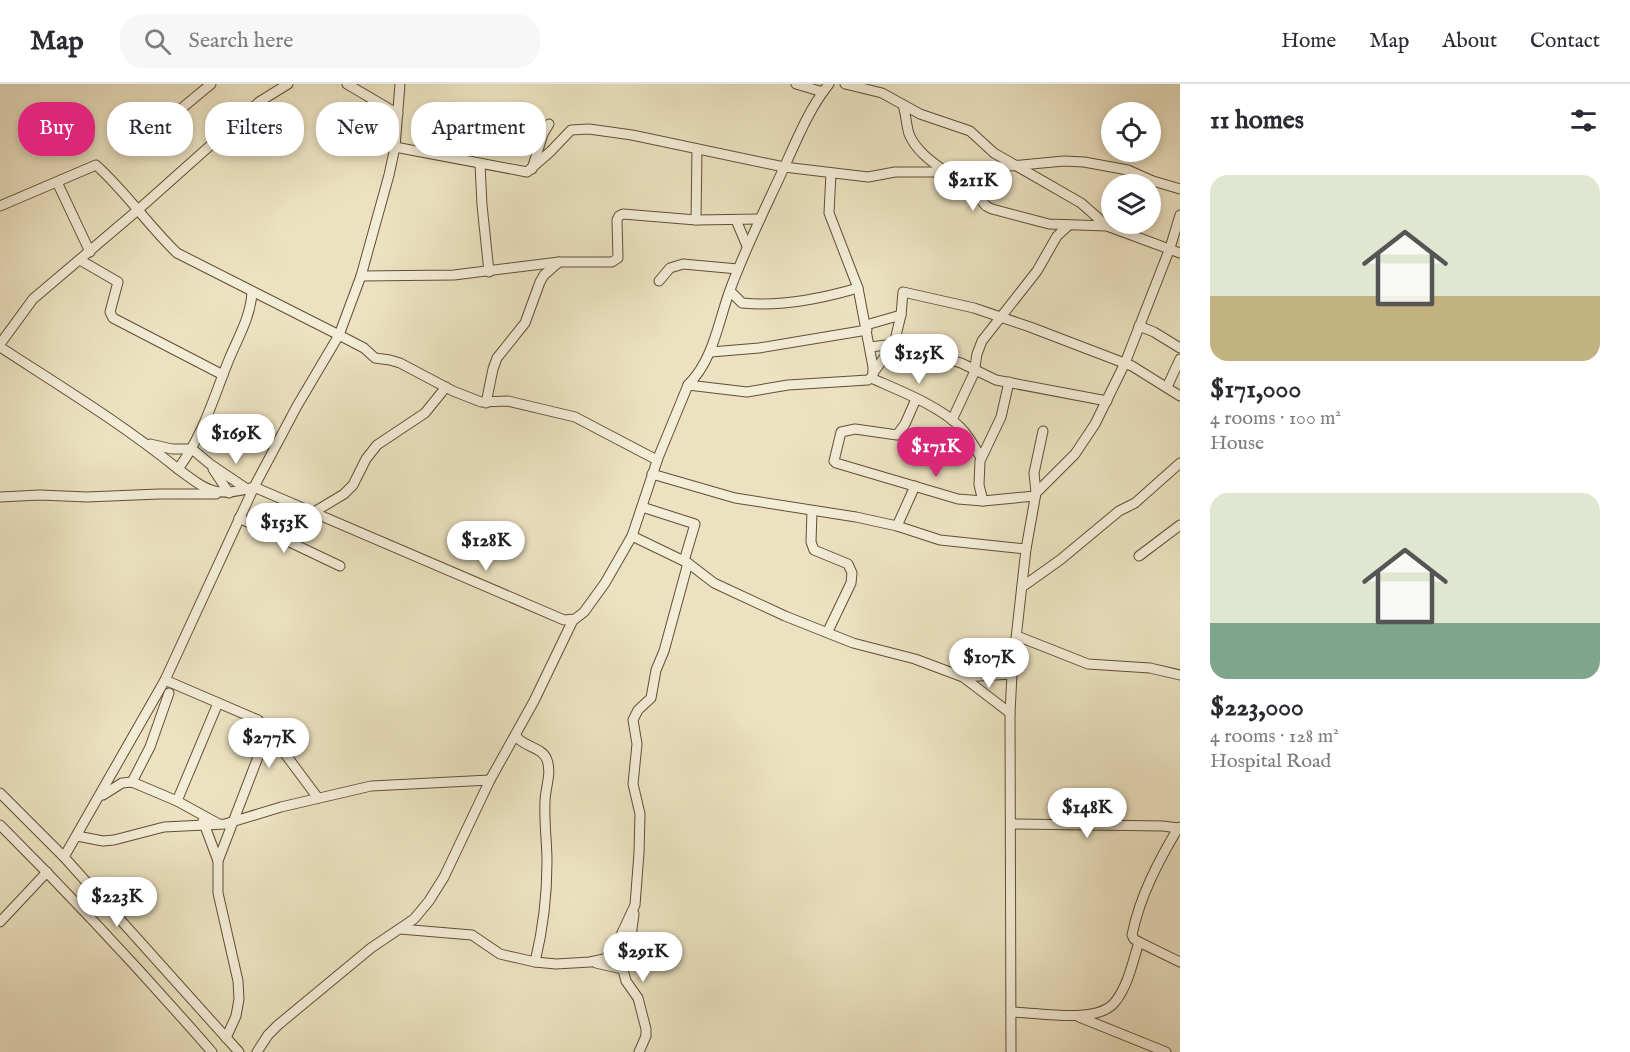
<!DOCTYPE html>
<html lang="en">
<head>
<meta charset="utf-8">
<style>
  :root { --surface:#fff; --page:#f7f7f7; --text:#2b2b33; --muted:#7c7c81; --line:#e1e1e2; --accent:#db2777 }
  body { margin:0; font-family:"IM FELL English",serif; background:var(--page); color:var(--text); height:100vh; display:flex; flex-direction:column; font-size:22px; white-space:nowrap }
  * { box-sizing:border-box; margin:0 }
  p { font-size:20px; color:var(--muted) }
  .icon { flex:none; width:33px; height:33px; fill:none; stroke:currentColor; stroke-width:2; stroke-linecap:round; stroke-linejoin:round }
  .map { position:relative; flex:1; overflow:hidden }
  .drawer { display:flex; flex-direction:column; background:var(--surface); width:450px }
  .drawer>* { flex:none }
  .banner { position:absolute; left:18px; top:18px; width:570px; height:54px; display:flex; gap:12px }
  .fabs { position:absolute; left:1101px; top:18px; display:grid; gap:12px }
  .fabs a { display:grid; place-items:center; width:60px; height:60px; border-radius:50%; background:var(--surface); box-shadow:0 3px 9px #0003; font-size:30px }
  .price { position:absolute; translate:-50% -51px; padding:0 14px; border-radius:21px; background:#fff; color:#222; font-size:20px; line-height:39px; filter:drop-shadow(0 2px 3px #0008) }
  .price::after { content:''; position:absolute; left:50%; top:36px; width:18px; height:14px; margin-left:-9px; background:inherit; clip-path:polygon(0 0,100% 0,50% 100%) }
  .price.on { background:var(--accent); color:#fff }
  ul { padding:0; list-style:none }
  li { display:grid; align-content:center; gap:12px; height:318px; padding:0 30px }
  li span { display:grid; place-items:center; height:186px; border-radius:18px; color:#555 }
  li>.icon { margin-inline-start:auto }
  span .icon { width:108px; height:108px; fill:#fffc; stroke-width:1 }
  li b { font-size:26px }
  h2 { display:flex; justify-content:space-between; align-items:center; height:72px; padding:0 30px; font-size:26px }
  .tag { padding:0 21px; border-radius:24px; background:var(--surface); box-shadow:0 3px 9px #0003; font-size:21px; line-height:54px }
  .tag.on { background:var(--accent); color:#fff }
  header { display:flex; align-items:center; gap:36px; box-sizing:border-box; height:84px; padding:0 30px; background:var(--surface); border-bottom:2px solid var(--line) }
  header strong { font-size:28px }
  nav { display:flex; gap:33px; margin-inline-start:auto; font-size:21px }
  .search { width:420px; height:54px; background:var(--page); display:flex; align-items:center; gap:15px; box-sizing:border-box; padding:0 21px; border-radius:24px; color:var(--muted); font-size:22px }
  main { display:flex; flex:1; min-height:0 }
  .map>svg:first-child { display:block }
</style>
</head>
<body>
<header>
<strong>Map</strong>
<div class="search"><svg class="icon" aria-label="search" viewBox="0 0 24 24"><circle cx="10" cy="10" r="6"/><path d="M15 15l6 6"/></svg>Search here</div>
<nav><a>Home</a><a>Map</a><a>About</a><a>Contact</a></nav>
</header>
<main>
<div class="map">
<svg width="1180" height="968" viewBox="0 0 1180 968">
  <rect width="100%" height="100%" fill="#ece2c1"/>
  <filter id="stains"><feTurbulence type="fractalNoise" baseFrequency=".00333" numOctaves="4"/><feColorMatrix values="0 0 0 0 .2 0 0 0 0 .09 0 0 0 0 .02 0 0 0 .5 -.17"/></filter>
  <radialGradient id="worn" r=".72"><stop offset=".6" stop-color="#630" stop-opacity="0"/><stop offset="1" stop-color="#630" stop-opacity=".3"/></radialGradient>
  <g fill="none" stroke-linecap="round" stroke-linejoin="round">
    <defs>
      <g id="minor">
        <path d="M347,0l51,30"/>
        <path d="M796,0l27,8"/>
        <path d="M845,0l37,9 38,21 50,17 24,22 87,50 25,22"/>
        <path d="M903,21c3,9 3,19 6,29 7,17 23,28 37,38l118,-11 20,1 44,8 25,11 27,8"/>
        <path d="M170,34l41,-34"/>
        <path d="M395,63l132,25 24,-21 20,-21 18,-1 43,6 152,32 84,10 27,-5h51l24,15 16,19 6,3 57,15 58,2 73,27"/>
        <path d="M480,80l2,41 7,67"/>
        <path d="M532,85l11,-35 6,-10"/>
        <path d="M57,98l33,70"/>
        <path d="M0,122l96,-41c30,27 52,60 81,88l162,82 25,13 11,10 15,2 10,3 53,28 28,11 27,-1 67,16 82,43"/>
        <path d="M696,136l1,-71"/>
        <path d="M736,136l11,26"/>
        <path d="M80,176l38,22 -8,30 3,6 110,57"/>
        <path d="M361,192l93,-1 105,-13h53l6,-4 -1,-38 2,-4 4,-2 73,6 64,-1"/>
        <path d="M659,197l11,-13 13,-4 55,5"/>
        <path d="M730,207l12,12c39,4 78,-4 116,-15"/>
        <path d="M866,241l35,-10"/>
        <path d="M1139,242l15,6 26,16"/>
        <path d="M0,260l33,-45 106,-90 120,-107 29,-18"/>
        <path d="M0,263c60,39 121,76 178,122 27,-37 35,-71 52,-112 9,-21 21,-42 22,-65"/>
        <path d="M870,263l24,-3 67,19 35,17 111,21"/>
        <path d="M711,268l48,-4 108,-18"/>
        <path d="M873,289l21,-29 7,-29 2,-23 71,16 56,19 102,39 48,30"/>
        <path d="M871,294c27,12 69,28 89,49 9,9 15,20 21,31"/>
        <path d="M688,301l59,7 41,-7 80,-5 5,-4v-9l-15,-79 -29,-75 2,-40"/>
        <path d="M1167,303l13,-28"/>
        <path d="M916,315l-11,25 -8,11 -42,-6 -14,3 -7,29 2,2 122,36 25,2 52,-5"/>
        <path d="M486,319l7,-34 4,-11 28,-35 15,-41 4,-7 15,-13"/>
        <path d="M952,336l22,-47 3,-19 5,-13 55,-70 20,-35 12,-11"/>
        <path d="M150,360l22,5h20l18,15 37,25"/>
        <path d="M178,385c31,23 38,29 76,18l43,-81 42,-71 22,-59 28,-101 6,-28 5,-63"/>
        <path d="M213,385l16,24"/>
        <path d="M652,390l83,24 121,19 41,9 43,14 86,9"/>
        <path d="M1036,409l-2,-20 9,-42"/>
        <path d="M0,413l40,-2 47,2 72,-3h57"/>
        <path d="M983,417l-4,-16 1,-24 21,-44 8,-35"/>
        <path d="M642,423l53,17 -11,37"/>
        <path d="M812,427l-1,31 3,8 34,14 4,9 -1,10 -23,48"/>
        <path d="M314,428l30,-18 9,-9 13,-26 11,-14 48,-32 21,-26"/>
        <path d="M239,434l101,48"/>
        <path d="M897,442l18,-40"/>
        <path d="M632,452l56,27 26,20 71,33 68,27 62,16 48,18 47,36"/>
        <path d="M1139,472l41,-31"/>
        <path d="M1022,503l38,-27 59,-49 16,-8 45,-40"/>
        <path d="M1017,552l71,28 62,4 30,7"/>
        <path d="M963,593l49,-3"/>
        <path d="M165,596l93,40 10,11 -50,130v32l20,88 1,18 -3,17 -10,22"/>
        <path d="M268,647l50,67"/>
        <path d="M516,652c7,11 27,11 31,24 5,14 -2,28 -2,42 -1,20 2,40 2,60 0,34 -4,67 -12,100"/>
        <path d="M132,698l18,-35 19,-54"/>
        <path d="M0,709l64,64 175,195"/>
        <path d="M103,711l19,-12 10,-1 45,19 40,22"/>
        <path d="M177,717l41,-98"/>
        <path d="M203,737l15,40"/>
        <path d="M1011,740l152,2 15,2 2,-1"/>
        <path d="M0,741c73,73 144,149 212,227"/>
        <path d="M77,752l26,5 11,-1 50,-13 61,-3 56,-17 90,-21 119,-6"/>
        <path d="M64,773l101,-177 89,-193 310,133 11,-1 9,-7 21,-29 27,-47 26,-78 30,-73c26,-26 30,-63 42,-95 15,-41 34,-79 52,-118 14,-30 26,-62 47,-88"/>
        <path d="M634,830l-4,30 -9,18 5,19 12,17 8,31v7l-7,16"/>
        <path d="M0,838l47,-50"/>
        <path d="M400,845l72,6 28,19 35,8 21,2 34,-2 14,-3 9,-7 22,-47 4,-52 1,-39 -7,-30 4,-40 -4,-24 5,-10 13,-12 5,-28 8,-19 24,-88"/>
        <path d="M1139,858l-5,-3 -2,-4c8,-39 26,-73 46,-107"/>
        <path d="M596,879l26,6"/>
        <path d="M1011,928c27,0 86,13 104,-10 13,-16 18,-41 24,-60l41,20"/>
        <path d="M1079,933l87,35"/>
        <path d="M257,968l11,-17 10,-10 93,-77 43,-29 15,-18 15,-24 46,-97 44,-79 39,-81"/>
        <path d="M1011,968l-1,-339 2,-39 14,-125 10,-56 39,-39 20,-30 30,-61 45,-115 10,-33"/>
      </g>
    </defs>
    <use href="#minor" stroke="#604f33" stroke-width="11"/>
    <use href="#minor" stroke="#f3ecd7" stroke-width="9"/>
  </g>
  <rect width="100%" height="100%" filter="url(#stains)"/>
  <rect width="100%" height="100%" fill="url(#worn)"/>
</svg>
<div class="fabs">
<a><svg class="icon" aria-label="locate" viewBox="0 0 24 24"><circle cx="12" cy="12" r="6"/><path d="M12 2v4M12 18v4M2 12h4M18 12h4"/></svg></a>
<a><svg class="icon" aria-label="layers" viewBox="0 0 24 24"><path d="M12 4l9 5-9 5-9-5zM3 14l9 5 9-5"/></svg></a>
</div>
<b class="price" style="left:973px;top:128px">$211K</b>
<b class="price" style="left:919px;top:301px">$125K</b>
<b class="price" style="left:236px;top:381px">$169K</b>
<b class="price on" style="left:936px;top:394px">$171K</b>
<b class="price" style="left:284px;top:470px">$153K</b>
<b class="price" style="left:486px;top:488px">$128K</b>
<b class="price" style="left:989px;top:605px">$107K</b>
<b class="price" style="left:269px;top:685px">$277K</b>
<b class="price" style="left:1087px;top:755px">$148K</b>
<b class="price" style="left:117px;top:844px">$223K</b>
<b class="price" style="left:643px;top:899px">$291K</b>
<div class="banner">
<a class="tag on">Buy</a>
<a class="tag">Rent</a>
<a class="tag">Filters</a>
<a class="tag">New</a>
<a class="tag">Apartment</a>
</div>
</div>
<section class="drawer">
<h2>11 homes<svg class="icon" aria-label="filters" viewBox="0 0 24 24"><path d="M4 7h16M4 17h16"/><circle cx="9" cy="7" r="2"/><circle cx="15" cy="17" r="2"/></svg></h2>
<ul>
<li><span style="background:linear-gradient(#dfe7d0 65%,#c2b280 0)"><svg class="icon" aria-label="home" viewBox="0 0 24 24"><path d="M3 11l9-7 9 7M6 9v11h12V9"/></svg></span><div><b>$171,000</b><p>4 rooms · 100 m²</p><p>House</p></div></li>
<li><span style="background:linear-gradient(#dfe7d0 70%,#7fa58c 0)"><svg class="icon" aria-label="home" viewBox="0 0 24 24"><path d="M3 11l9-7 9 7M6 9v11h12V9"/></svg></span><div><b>$223,000</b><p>4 rooms · 128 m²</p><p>Hospital Road</p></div></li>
</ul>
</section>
</main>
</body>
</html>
